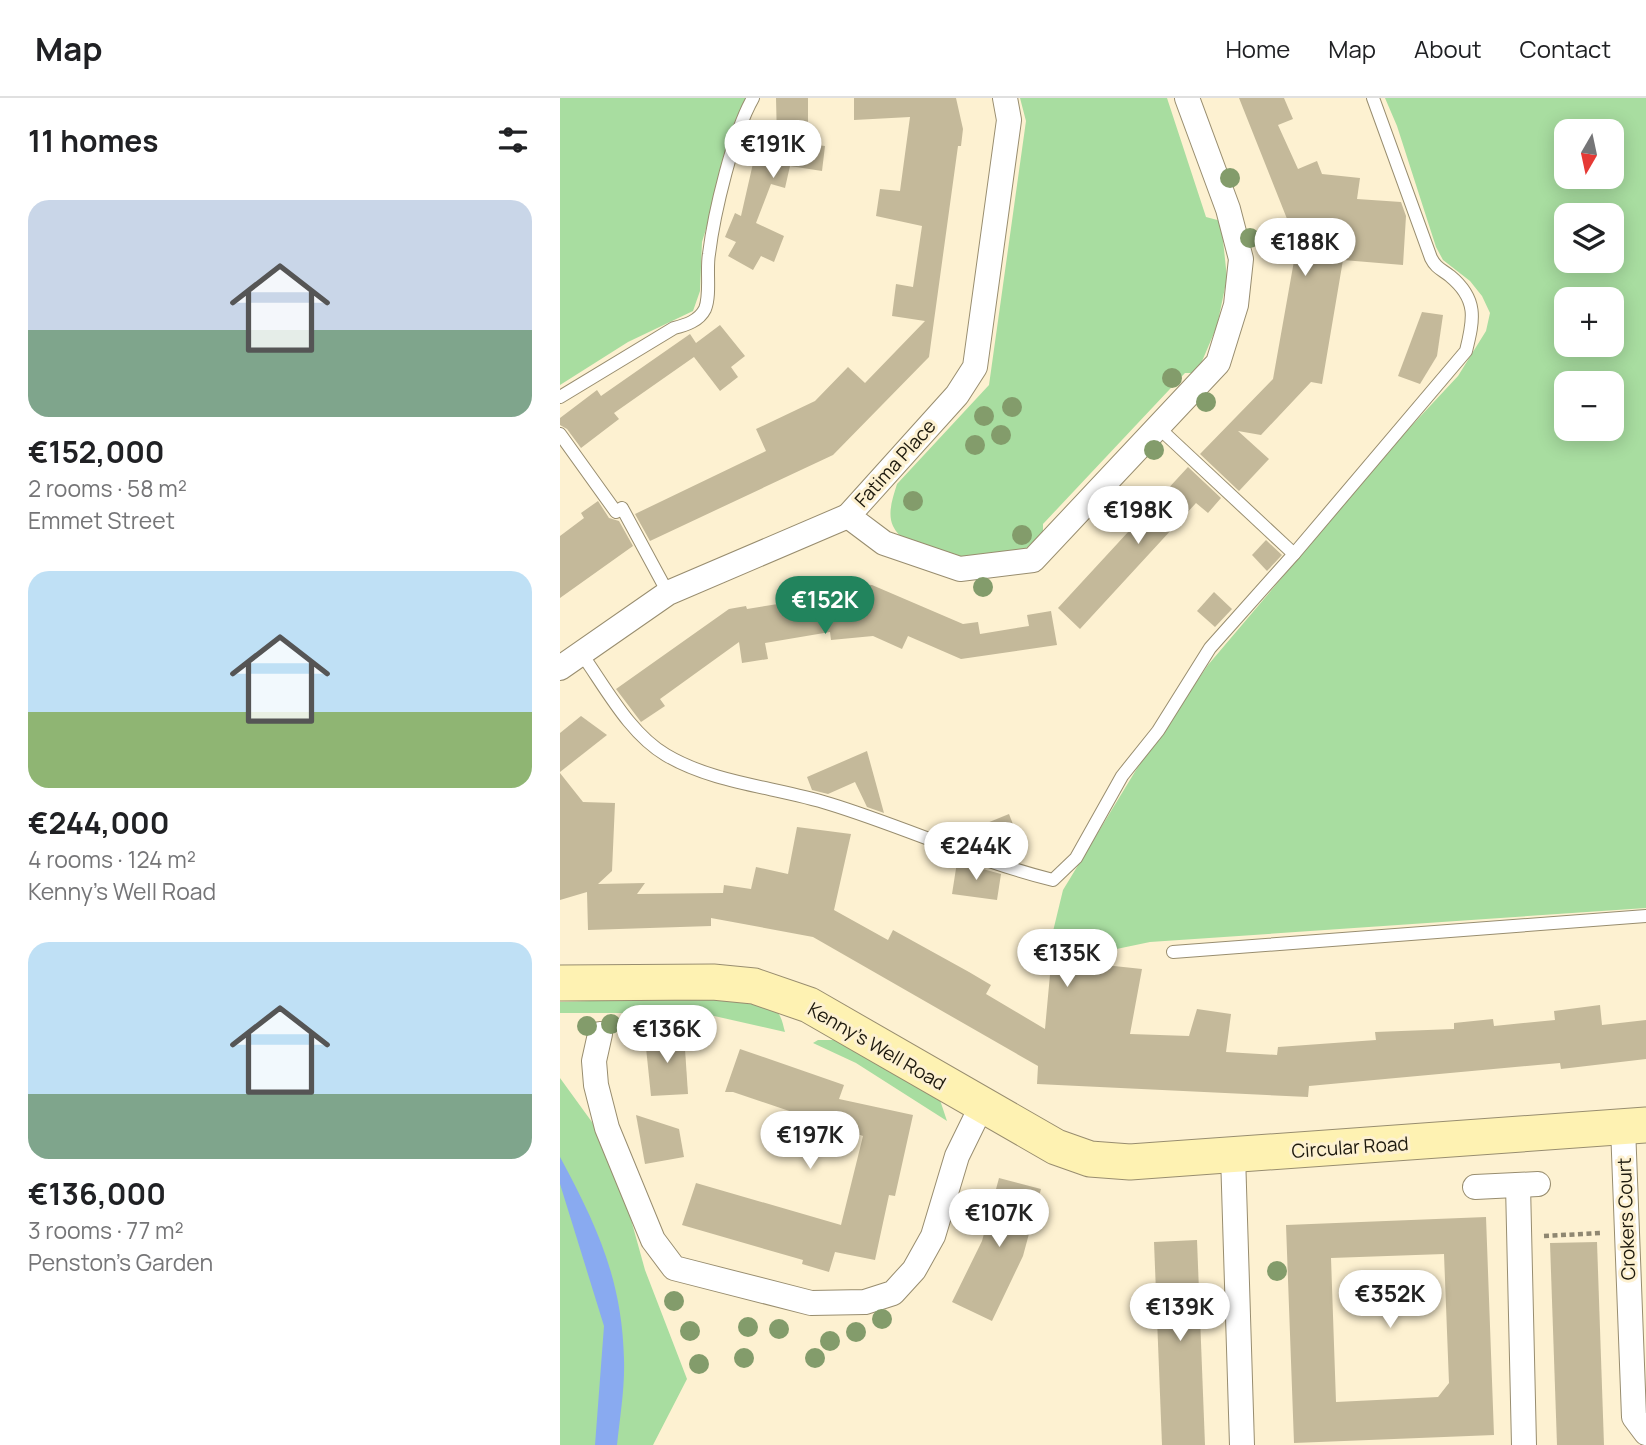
<!DOCTYPE html>
<html lang="en">
<head>
<meta charset="utf-8">
<style>
  :root { --surface:#fff; --page:#f6f6f6; --text:#202124; --muted:#757577; --line:#e0e0e0; --accent:#22845d }
  body { margin:0; font-family:Manrope,sans-serif; background:var(--page); color:var(--text); height:100vh; display:flex; flex-direction:column; font-size:26px; white-space:nowrap }
  * { box-sizing:border-box; margin:0 }
  p { font-size:23px; color:var(--muted) }
  .icon { flex:none; width:38px; height:38px; fill:none; stroke:currentColor; stroke-width:2; stroke-linecap:round; stroke-linejoin:round }
  .map { position:relative; flex:1; overflow:hidden }
  .panel { display:flex; flex-direction:column; background:var(--surface); width:560px }
  .panel>* { flex:none }
  .needle { width:46px; rotate:189deg }
  .fabs { position:absolute; left:994px; top:21px; display:grid; gap:14px }
  .fabs a { display:grid; place-items:center; width:70px; height:70px; border-radius:14px; background:var(--surface); box-shadow:0 4px 18px #0003; font-size:35px }
  .price { position:absolute; translate:-50% -60px; padding:0 16px; border-radius:24px; background:#fff; color:#222; font-size:23px; line-height:46px; filter:drop-shadow(0 2px 4px #0008) }
  .price::after { content:''; position:absolute; left:50%; top:42px; width:21px; height:16px; margin-left:-10px; background:inherit; clip-path:polygon(0 0,100% 0,50% 100%) }
  .price.on { background:var(--accent); color:#fff }
  ul { padding:0; list-style:none }
  li { display:grid; align-content:center; gap:14px; height:371px; padding:0 28px }
  li span { display:grid; place-items:center; height:217px; border-radius:21px; color:#555 }
  li>.icon { margin-inline-start:auto }
  span .icon { width:126px; height:126px; fill:#fffc; stroke-width:1 }
  li b { font-size:30px }
  h2 { display:flex; justify-content:space-between; align-items:center; height:84px; padding:0 28px; font-size:30px }
  header { display:flex; align-items:center; gap:42px; box-sizing:border-box; height:98px; padding:0 35px; background:var(--surface); border-bottom:2px solid var(--line) }
  header strong { font-size:33px }
  nav { display:flex; gap:38px; margin-inline-start:auto; font-size:24px }
  main { display:flex; flex:1; min-height:0 }
  .map>svg:first-child { display:block }
</style>
</head>
<body>
<header>
<strong>Map</strong>
<nav><a>Home</a><a>Map</a><a>About</a><a>Contact</a></nav>
</header>
<main>
<section class="panel">
<h2>11 homes<svg class="icon" aria-label="filters" viewBox="0 0 24 24"><path d="M4 7h16M4 17h16"/><circle cx="9" cy="7" r="2"/><circle cx="15" cy="17" r="2"/></svg></h2>
<ul>
<li><span style="background:linear-gradient(#c9d6e8 60%,#7fa58c 0)"><svg class="icon" aria-label="home" viewBox="0 0 24 24"><path d="M3 11l9-7 9 7M6 9v11h12V9"/></svg></span><div><b>€152,000</b><p>2 rooms · 58 m²</p><p>Emmet Street</p></div></li>
<li><span style="background:linear-gradient(#bfe0f5 65%,#8fb573 0)"><svg class="icon" aria-label="home" viewBox="0 0 24 24"><path d="M3 11l9-7 9 7M6 9v11h12V9"/></svg></span><div><b>€244,000</b><p>4 rooms · 124 m²</p><p>Kenny's Well Road</p></div></li>
<li><span style="background:linear-gradient(#bfe0f5 70%,#7fa58c 0)"><svg class="icon" aria-label="home" viewBox="0 0 24 24"><path d="M3 11l9-7 9 7M6 9v11h12V9"/></svg></span><div><b>€136,000</b><p>3 rooms · 77 m²</p><p>Penston's Garden</p></div></li>
</ul>
</section>
<div class="map">
<svg width="1086" height="1347" viewBox="0 0 1086 1347">
  <rect width="100%" height="100%" fill="#fdf1d1"/>
  <g fill="#a8dda0" fill-rule="evenodd">
    <path d="M0,0h186l-44,144 -2,49 -7,20 -65,31 -68,43z"/>
    <path d="M460,0h147l39,119 15,4 6,57 -10,48 -20,47h-12l-142,151v15c-8,4 -16,9 -24,12 -30,11 -111,8 -126,-25 -6,-13 0,-29 4,-42l92,-99 37,-264z"/>
    <path d="M825,0h261v810l-496,34 -43,9 -59,1 15,-62 73,-120 72,-105 194,-229 56,-60 28,-45 4,-18 -8,-17 -12,-15 -27,-21 -7,-13 -39,-121zM1006,33h46v46h-46zM1006,117h46v46h-46zM1006,201h46v46h-46zM1006,285h46v46h-46z"/>
    <path d="M119,900c22,1 83,-1 98,14 5,5 6,13 8,20l-84,-19h-141v-11z"/>
    <path d="M258,942h17l105,60 7,21 -91,-58 -43,-20z"/>
    <path d="M0,980l37,51 22,47 26,94 42,109 -34,66h-93z"/>
  </g>
  <path fill="#89aaf0" d="M0,1059c37,69 62,122 64,202 1,28 -4,58 -7,86h-22l9,-119 -44,-142z"/>
  <g fill="#c4b99a" fill-rule="evenodd">
    <path d="M216,0h32v46l17,2 -3,25 -32,-5 -5,22 -14,-4 -15,39 28,13 -10,26 -13,-6 -8,14 -25,-14 8,-14 -11,-5 10,-24 6,3 18,-79 18,3z"/>
    <path d="M294,0h102l7,31 -2,17h-3l-29,211 -96,98 -183,86 -15,-27 131,-63 -10,-22 59,-28 33,-34 17,16 60,-62 -33,-5 4,-32 17,3 9,-61 -46,-10 4,-27 20,2 10,-74 -56,3z"/>
    <path d="M679,0h45l9,21 -15,6 20,44 19,-8 5,13 38,4 -3,21 44,3 5,14 -3,49 -60,-5 -21,124 -11,-2 -50,53 -23,-4 31,28 -30,32 -39,-37 73,-75 24,-135z"/>
    <path d="M862,214l21,3 -6,41 -17,28 -22,-8z"/>
    <path d="M160,227l25,31 -14,11 7,10 -18,14 -26,-34 -80,56 5,6 -38,29 -14,-19 -7,-4v-7l37,-28 4,6 89,-62 6,9z"/>
    <path d="M628,369l33,31 -13,15 -12,-10 -116,126 -22,-21z"/>
    <path d="M38,403l11,17 10,3 14,25 -73,52v-62l24,-18 -3,-5z"/>
    <path d="M706,442l16,15 -15,16 -15,-16z"/>
    <path d="M288,485l24,2 91,39 15,-2 2,12 49,-8 -2,-11 24,-4 6,34 -96,14 -53,-23 -6,13 -29,-13 -42,4 -1,-8 -65,11 3,16 -26,4 -3,-21 -79,57 5,7 -24,16 -25,-33 113,-80 17,-3 1,3 100,-16z"/>
    <path d="M654,494l18,17 -17,18 -18,-16z"/>
    <path d="M21,618l26,19 -47,37v-39z"/>
    <path d="M307,653l17,62 -17,-6 -12,-25 -27,12 -16,-4 -5,-13z"/>
    <path d="M0,675l23,29 32,1 -3,68 -14,13 47,-1 -8,11 86,-1 1,-8 27,4 5,-22 32,7 9,-47 54,7 -17,76 54,30 5,-10 76,42 22,13 -5,9 59,35 7,-76 34,3v7l56,6 -12,65 59,2 8,-27 34,5 -5,38 51,3 1,-8 98,-7 -1,-8 79,-3v-6l39,-4 1,7 61,-6 -1,-9 46,-6 2,20 44,-5v39l-85,10 -1,-6 -251,23 -1,11 -271,-13 1,-18 -225,-129 -102,-19v8l-123,4 -1,-38 -27,8z"/>
    <path d="M449,716l11,28 -26,11 -12,-28z"/>
    <path d="M397,764l44,12 -4,26 -45,-6z"/>
    <path d="M124,936l4,60 -37,2 -6,-58z"/>
    <path d="M180,951l104,36 -5,14 74,16 -18,81 -6,-1 -14,65 -40,-8 -6,20 -27,-8 1,-4 -121,-35 14,-42 145,42 22,-89 -130,-44h-8z"/>
    <path d="M76,1017l43,14 5,28 -39,7z"/>
    <path d="M439,1080l42,11 -18,67 -31,65 -40,-19 30,-61z"/>
    <path d="M926,1119l8,218 -200,8 -8,-218zM884,1156l5,129 -11,14 -102,5 -5,-144z"/>
    <path d="M637,1142l8,205h-43l-8,-203z"/>
    <path d="M1037,1144l7,203h-47l-7,-202z"/>
  </g>
  <g fill="none" stroke-linecap="round" stroke-linejoin="round">
    <defs>
      <g id="lane">
        <path d="M0,299l114,-69c12,-3 25,-7 31,-19 6,-15 1,-39 4,-55 5,-41 24,-121 44,-156"/>
        <path d="M600,331l134,125"/>
        <path d="M0,336l56,78 6,-4 46,85"/>
        <path d="M21,555c25,35 48,80 85,102 49,29 111,32 164,49 75,23 146,57 223,76l23,-22 46,-82 36,-45 52,-83 84,-94 172,-203c8,-32 12,-52 -16,-75 -9,-7 -14,-8 -19,-18l-58,-160"/>
        <path d="M613,854l473,-36"/>
      </g>
      <g id="street">
        <path d="M445,0l4,22 -34,247 -18,28 -109,121 36,27 76,26 73,-9 185,-197 18,-58 5,-46 -13,-50 -41,-111"/>
        <path d="M0,570l108,-75 180,-77"/>
        <path d="M40,936l-6,27 2,24 11,43 46,112 21,28 137,35 54,-1 28,-9 21,-23 19,-34 24,-80 24,-49"/>
        <path d="M1063,1029l11,290 12,16"/>
        <path d="M673,1057l9,290"/>
        <path d="M958,1087l6,260"/>
        <path d="M915,1089l63,-3"/>
      </g>
      <path id="secondary" d="M0,885l153,-1 41,4 55,19 247,142 34,12 40,3 516,-37"/>
    </defs>
    <use href="#lane" stroke="#988d6f" stroke-width="14"/>
    <use href="#street" stroke="#988d6f" stroke-width="26"/>
    <use href="#secondary" stroke="#988d6f" stroke-width="37"/>
    <path stroke="#8f8771" stroke-width="4.5" stroke-dasharray="5 3.5" stroke-linecap="butt" d="M984,1138l57,-3"/>
    <use href="#lane" stroke="#fff" stroke-width="12"/>
    <use href="#street" stroke="#fff" stroke-width="24"/>
    <use href="#secondary" stroke="#fef2b2" stroke-width="35"/>
  </g>
  <g fill="#839c6b">
    <circle cx="670" cy="80" r="10"/>
    <circle cx="690" cy="140" r="10"/>
    <circle cx="612" cy="280" r="10"/>
    <circle cx="646" cy="304" r="10"/>
    <circle cx="452" cy="309" r="10"/>
    <circle cx="424" cy="318" r="10"/>
    <circle cx="441" cy="337" r="10"/>
    <circle cx="415" cy="347" r="10"/>
    <circle cx="594" cy="352" r="10"/>
    <circle cx="353" cy="403" r="10"/>
    <circle cx="462" cy="437" r="10"/>
    <circle cx="423" cy="489" r="10"/>
    <circle cx="51" cy="926" r="10"/>
    <circle cx="27" cy="928" r="10"/>
    <circle cx="717" cy="1173" r="10"/>
    <circle cx="114" cy="1203" r="10"/>
    <circle cx="322" cy="1221" r="10"/>
    <circle cx="188" cy="1229" r="10"/>
    <circle cx="219" cy="1231" r="10"/>
    <circle cx="130" cy="1233" r="10"/>
    <circle cx="296" cy="1234" r="10"/>
    <circle cx="270" cy="1243" r="10"/>
    <circle cx="184" cy="1260" r="10"/>
    <circle cx="255" cy="1260" r="10"/>
    <circle cx="139" cy="1266" r="10"/>
  </g>
  <g text-anchor="middle" stroke-width="6" stroke-linejoin="round" paint-order="stroke">
    <g font-size="19" fill="#1d190d" stroke="#fdf1d1">
      <text transform="translate(335 365) rotate(-48)" y="7">Fatima Place</text>
      <text transform="translate(317 948) rotate(30)" y="7">Kenny's Well Road</text>
      <text transform="translate(790 1049) rotate(-4)" y="7">Circular Road</text>
      <text transform="translate(1066 1121) rotate(-92)" y="7">Crokers Court</text>
    </g>
  </g>
</svg>
<div class="fabs">
<a><svg class="needle" viewBox="-14 -14 28 28"><path d="M0-13l5 13h-10z" fill="#e53935"/><path d="M0 13l5-13h-10z" fill="#757577"/></svg></a>
<a><svg class="icon" aria-label="layers" viewBox="0 0 24 24"><path d="M12 4l9 5-9 5-9-5zM3 14l9 5 9-5"/></svg></a>
<a>+</a>
<a>−</a>
</div>
<b class="price" style="left:213px;top:82px">€191K</b>
<b class="price" style="left:745px;top:180px">€188K</b>
<b class="price" style="left:578px;top:448px">€198K</b>
<b class="price on" style="left:265px;top:538px">€152K</b>
<b class="price" style="left:416px;top:784px">€244K</b>
<b class="price" style="left:507px;top:891px">€135K</b>
<b class="price" style="left:107px;top:967px">€136K</b>
<b class="price" style="left:250px;top:1073px">€197K</b>
<b class="price" style="left:439px;top:1151px">€107K</b>
<b class="price" style="left:830px;top:1232px">€352K</b>
<b class="price" style="left:620px;top:1245px">€139K</b>
</div>
</main>
</body>
</html>
